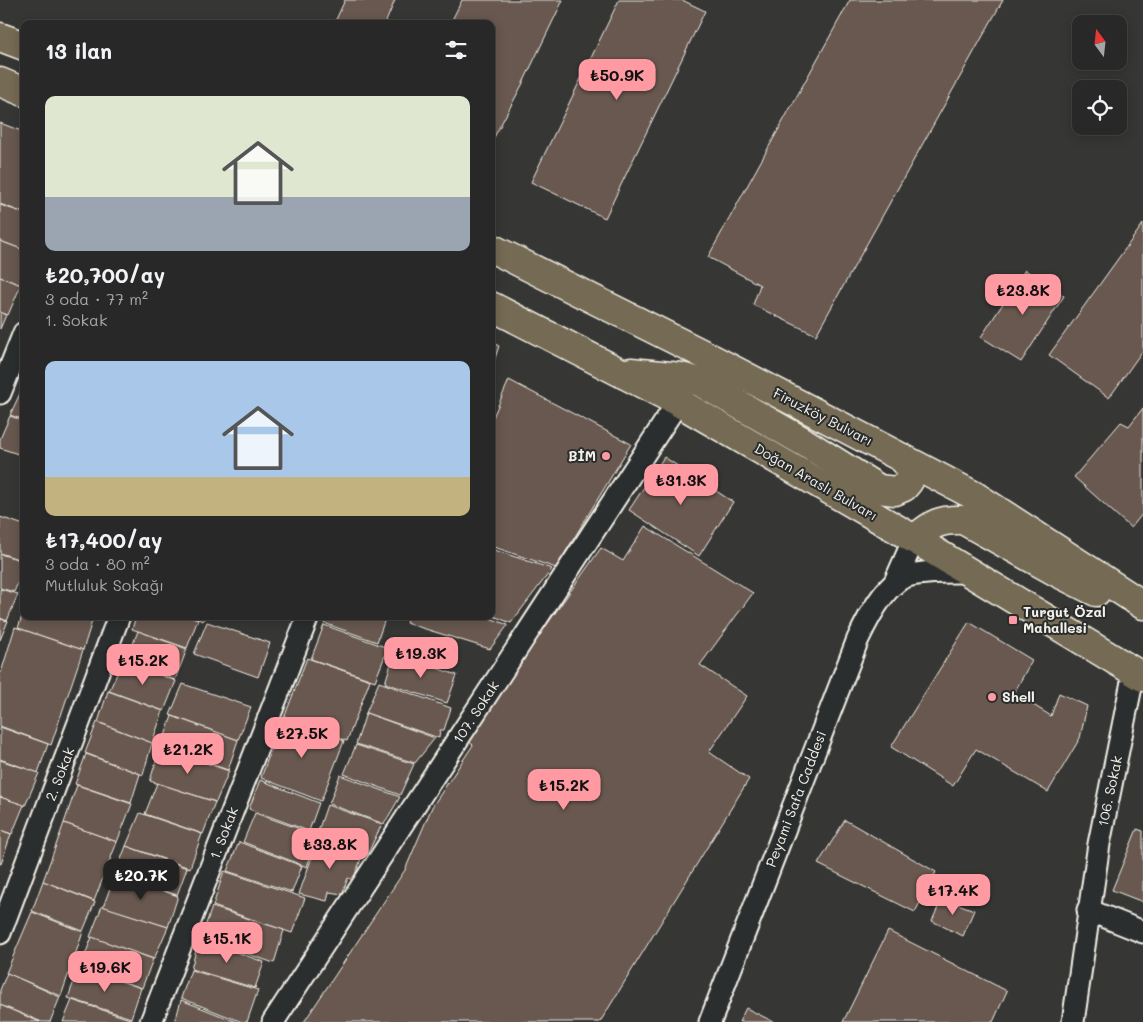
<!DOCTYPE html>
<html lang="tr">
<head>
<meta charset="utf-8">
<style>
  :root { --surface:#282828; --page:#303030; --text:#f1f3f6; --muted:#a5a6a8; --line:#444445; --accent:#ff9aa2 }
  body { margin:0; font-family:Mali,sans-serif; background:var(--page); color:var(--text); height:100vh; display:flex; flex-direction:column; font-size:19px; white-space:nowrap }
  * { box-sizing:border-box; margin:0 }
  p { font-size:16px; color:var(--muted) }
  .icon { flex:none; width:28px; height:28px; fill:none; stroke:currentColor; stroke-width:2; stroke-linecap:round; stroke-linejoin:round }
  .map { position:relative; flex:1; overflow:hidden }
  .sheet { position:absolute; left:20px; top:20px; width:475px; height:600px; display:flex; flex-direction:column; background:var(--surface); border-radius:10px; box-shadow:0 2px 12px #0003,0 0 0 1px var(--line) }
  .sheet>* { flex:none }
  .needle { width:32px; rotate:345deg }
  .tools { position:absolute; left:1072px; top:15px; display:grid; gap:10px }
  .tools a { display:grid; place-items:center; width:55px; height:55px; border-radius:10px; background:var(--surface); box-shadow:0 2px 12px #0003,0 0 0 1px var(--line); font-size:25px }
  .price { position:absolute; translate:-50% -42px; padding:0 11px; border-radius:10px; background:var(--accent); color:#111; font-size:16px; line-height:32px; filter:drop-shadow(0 1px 2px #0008) }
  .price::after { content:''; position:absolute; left:50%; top:30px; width:15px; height:11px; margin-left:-8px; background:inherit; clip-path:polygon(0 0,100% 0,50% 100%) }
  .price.selected { background:#222; color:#fff }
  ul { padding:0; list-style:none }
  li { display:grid; align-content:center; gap:10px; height:265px; padding:0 25px }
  li span { display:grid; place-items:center; height:155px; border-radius:10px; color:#555 }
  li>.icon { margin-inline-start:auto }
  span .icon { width:90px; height:90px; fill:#fffc; stroke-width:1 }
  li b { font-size:21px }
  h2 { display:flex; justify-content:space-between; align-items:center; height:60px; padding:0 25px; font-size:21px }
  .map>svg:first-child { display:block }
</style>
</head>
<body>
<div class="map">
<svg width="1143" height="1022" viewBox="0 0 1143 1022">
  <rect width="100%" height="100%" fill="#363635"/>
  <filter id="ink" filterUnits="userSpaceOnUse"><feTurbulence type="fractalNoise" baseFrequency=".02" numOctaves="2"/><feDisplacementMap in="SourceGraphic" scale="10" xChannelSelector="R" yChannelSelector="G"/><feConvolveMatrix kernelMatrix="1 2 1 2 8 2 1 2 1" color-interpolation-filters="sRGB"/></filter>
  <g filter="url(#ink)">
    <g fill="#68594f" stroke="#f4f1e8">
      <path d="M345,0h50l-10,24h-51z"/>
      <path d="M462,0h101l-41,85 -31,58v-119h-41z"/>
      <path d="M619,0h63l23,11 -100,207 -74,-36z"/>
      <path d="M850,0h153l-187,335 -63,-30 7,-20 -52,-28z"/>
      <path d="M0,123l24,9v81l-24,-9z"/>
      <path d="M0,205l24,8v37l-24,-9z"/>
      <path d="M1143,224v126l-34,48 -60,-43z"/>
      <path d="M0,241l24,9v29l-3,6 -21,-8z"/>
      <path d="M1025,270l39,26 -43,66 -40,-25z"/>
      <path d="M0,277l21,8 -13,30 -8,-3z"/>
      <path d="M0,312l6,3 -6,14z"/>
      <path d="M491,342l8,4 -8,24z"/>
      <path d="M509,380l122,64 -75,124 -65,-22v-124z"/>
      <path d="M23,387h1v33l-14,-5z"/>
      <path d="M1143,408v105l-12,15 -57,-51 47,-55 8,4z"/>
      <path d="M10,416l14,5v35l-24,-8v-9z"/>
      <path d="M664,457l69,45 -34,54 -70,-46z"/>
      <path d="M0,517l24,8v36l-24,-8z"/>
      <path d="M645,526l108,67 -53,72 47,31 -38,56 40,27 -149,243h-296l101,-152 27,-63 41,-62 -7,-6 135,-191 22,13z"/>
      <path d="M491,549l61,20 -41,54 -20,-8z"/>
      <path d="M0,554l24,7v7l-10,24 -14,-4z"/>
      <path d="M0,589l18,5 -11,27 -7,-3z"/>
      <path d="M24,610v6h63l6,2 -10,32 -65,-22z"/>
      <path d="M136,616h53l9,3 -11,29 -55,-19z"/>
      <path d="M190,616h15l-2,5z"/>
      <path d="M327,616h59l-9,26 -53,-19z"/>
      <path d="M409,616h75l24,9 -18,24 -84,-26z"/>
      <path d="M0,619l8,2 -8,19z"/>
      <path d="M207,622l63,21 -12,34 -64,-23z"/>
      <path d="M969,622l63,38 -18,33 37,23 8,-23 28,13 -7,32 -32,54 -72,-43 -23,37 -62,-39z"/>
      <path d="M324,625l64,23 -13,33 -64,-22z"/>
      <path d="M15,627l68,23 -32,95 -51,-19v-50z"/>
      <path d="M138,631l49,18 -12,31 -49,-18z"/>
      <path d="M394,654l63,21 -10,28 -62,-20z"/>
      <path d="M307,658l63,22 -23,61 -63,-23z"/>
      <path d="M123,661l53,20 -12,30 -55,-20z"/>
      <path d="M379,682l72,26 -7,22h-4l-1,8 -73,-25z"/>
      <path d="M183,684l68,23 -13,33 -68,-25z"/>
      <path d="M108,691l55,20 -11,32 -54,-21z"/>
      <path d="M366,713l69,25 -20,25 -59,-19z"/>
      <path d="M172,716l66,24 -10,30 -67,-23z"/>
      <path d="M282,718l62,23 -23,60 -60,-23z"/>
      <path d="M97,722l55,21 -9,32 -58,-22z"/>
      <path d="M0,727l48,17 -10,29 -38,-14z"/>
      <path d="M356,745l58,19 -14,31 -56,-21z"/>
      <path d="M160,747l69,24 -13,31 -66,-21z"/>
      <path d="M86,754l54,20 -9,29 -56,-19z"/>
      <path d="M0,760l39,13 -14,33 -25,-9z"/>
      <path d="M340,775l60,22 -16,27 -55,-20z"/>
      <path d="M260,780l59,23 -10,28 -60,-22z"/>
      <path d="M157,783l58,19 -12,32 -58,-20z"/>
      <path d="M77,785l55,19 -15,38 -53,-19z"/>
      <path d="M0,797l24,8 -12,29 -12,-4z"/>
      <path d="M327,805l55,19 -15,31 -50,-21z"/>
      <path d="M140,813l62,21 -12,34 -64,-22z"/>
      <path d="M255,813l62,22 -10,32 -64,-25z"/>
      <path d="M845,820l91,52 -21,40 -97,-48z"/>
      <path d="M64,823l53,19 -23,59 -51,-20z"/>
      <path d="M1137,829l6,2v71l-31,-12z"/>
      <path d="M0,830l11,4 -10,30h-1z"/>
      <path d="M319,837l44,17 -10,26 -5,-2 -6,16 -13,-2 -2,9 -28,-7z"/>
      <path d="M239,842l63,24 -10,26 -65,-21z"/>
      <path d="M126,846l61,22 -10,27 -62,-20z"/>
      <path d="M224,871l81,27 -13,35 -79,-27z"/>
      <path d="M115,875l63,21 -10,31 -65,-20z"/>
      <path d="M43,881l52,21 -12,29 -51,-20z"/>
      <path d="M942,898l32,12 -11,26 -31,-15z"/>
      <path d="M102,906l66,21 -14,32 -64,-22z"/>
      <path d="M212,907l72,23 -10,33 -73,-25z"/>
      <path d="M32,912l51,20 -22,64 -55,-23z"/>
      <path d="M888,931l119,60 -14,31h-150z"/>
      <path d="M92,937l61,22 -11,29 -62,-20z"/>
      <path d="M199,939l65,23 -9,26 -64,-19z"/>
      <path d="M79,967l62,21 -10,30 -63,-20z"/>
      <path d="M191,970l67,20 -11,32h-5l-61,-24z"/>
      <path d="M7,973l53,24 -10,25h-8l-42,-17v-15z"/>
      <path d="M72,1000l61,20v2h-70z"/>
      <path d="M181,1000l56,22h-62z"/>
      <path d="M0,1005l40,17h-40z"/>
      <path d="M746,1008l28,14h-35z"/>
    </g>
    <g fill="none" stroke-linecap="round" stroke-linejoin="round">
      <defs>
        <g id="street">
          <path d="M0,393l24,-60"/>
          <path d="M894,584l20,-45"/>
          <path d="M1088,910l55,22"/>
          <path d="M0,933l119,-317"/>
          <path d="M151,1022l157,-406"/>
          <path d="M273,1022l405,-620"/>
          <path d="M710,1022l148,-383c9,-19 27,-56 49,-63 19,-5 41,-4 61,-4"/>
          <path d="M1073,1022l26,-178 35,-172"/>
        </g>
        <g id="primary">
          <path d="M0,37l24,9"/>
          <path d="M0,82l24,10"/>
          <path d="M491,248l212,106 272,142 168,109"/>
          <path d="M491,306l187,96 236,137 229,138"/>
          <path d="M631,372l50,5 19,5 104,60 75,47 16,2 9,-4 5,-6 2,-9 -3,-7 -6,-7"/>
          <path d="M914,539c19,-15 24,-20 49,-19l97,54 36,18"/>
        </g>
      </defs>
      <use href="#street" stroke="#f4f1e8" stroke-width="25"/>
      <use href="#primary" stroke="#f4f1e8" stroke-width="31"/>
      <use href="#street" stroke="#2a2d2e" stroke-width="21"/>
      <use href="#primary" stroke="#746b52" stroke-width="28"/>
    </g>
  </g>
  <g fill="#ff9aa2" stroke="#2a2d2e" stroke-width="2">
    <circle cx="606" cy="456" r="5"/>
    <rect x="1008" y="615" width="10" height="10" rx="2.5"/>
    <circle cx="992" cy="697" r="5"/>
  </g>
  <g text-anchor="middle" stroke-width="4" stroke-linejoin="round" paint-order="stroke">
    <g font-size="14" fill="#f4f1e8" stroke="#2a2d2e">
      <text transform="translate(823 417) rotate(27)" y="5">Firuzköy Bulvarı</text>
      <text transform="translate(816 482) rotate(30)" y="5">Doğan Araslı Bulvarı</text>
      <text transform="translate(476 712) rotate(-57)" y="5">107. Sokak</text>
      <text transform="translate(60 774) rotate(-69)" y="5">2. Sokak</text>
      <text transform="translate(1110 791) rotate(-78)" y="5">106. Sokak</text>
      <text transform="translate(796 799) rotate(-69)" y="5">Peyami Safa Caddesi</text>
      <text transform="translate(224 833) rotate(-69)" y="5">1. Sokak</text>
    </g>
    <g font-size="14" font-weight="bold" fill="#f4f1e8" stroke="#2a2d2e" text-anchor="start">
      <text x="596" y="461" text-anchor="end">BİM</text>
      <text x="1023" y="617">Turgut Özal<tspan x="1023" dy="16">Mahallesi</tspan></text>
      <text x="1002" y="702">Shell</text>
    </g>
  </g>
</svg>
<div class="tools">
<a><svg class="needle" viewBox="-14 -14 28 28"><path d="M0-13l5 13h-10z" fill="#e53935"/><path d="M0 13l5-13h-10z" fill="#a5a6a8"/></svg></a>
<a><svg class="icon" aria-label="locate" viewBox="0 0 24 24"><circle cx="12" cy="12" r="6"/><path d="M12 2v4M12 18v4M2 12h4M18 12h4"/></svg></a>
</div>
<b class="price" style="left:617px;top:101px">₺50.9K</b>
<b class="price" style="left:1023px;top:316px">₺23.8K</b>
<b class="price" style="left:681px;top:506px">₺31.3K</b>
<b class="price" style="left:421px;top:679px">₺19.3K</b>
<b class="price" style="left:143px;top:686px">₺15.2K</b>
<b class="price" style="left:302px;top:759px">₺27.5K</b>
<b class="price" style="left:188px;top:775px">₺21.2K</b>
<b class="price" style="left:564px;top:811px">₺15.2K</b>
<b class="price" style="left:330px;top:870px">₺33.8K</b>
<b class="price selected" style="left:141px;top:901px">₺20.7K</b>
<b class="price" style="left:953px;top:916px">₺17.4K</b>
<b class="price" style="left:227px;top:964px">₺15.1K</b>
<b class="price" style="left:105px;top:993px">₺19.6K</b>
<section class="sheet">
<h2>13 ilan<svg class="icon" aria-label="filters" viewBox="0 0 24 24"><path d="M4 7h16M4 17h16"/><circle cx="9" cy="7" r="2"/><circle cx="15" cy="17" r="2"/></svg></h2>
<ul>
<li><span style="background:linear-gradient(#dfe7d0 65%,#9aa5b1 0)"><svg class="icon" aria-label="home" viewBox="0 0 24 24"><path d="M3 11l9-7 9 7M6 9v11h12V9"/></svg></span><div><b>₺20,700/ay</b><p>3 oda · 77 m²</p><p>1. Sokak</p></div></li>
<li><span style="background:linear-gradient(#a9c7e8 75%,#c2b280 0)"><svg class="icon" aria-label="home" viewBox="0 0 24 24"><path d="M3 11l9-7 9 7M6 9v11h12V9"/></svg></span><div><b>₺17,400/ay</b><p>3 oda · 80 m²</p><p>Mutluluk Sokağı</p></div></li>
</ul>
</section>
</div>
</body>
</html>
